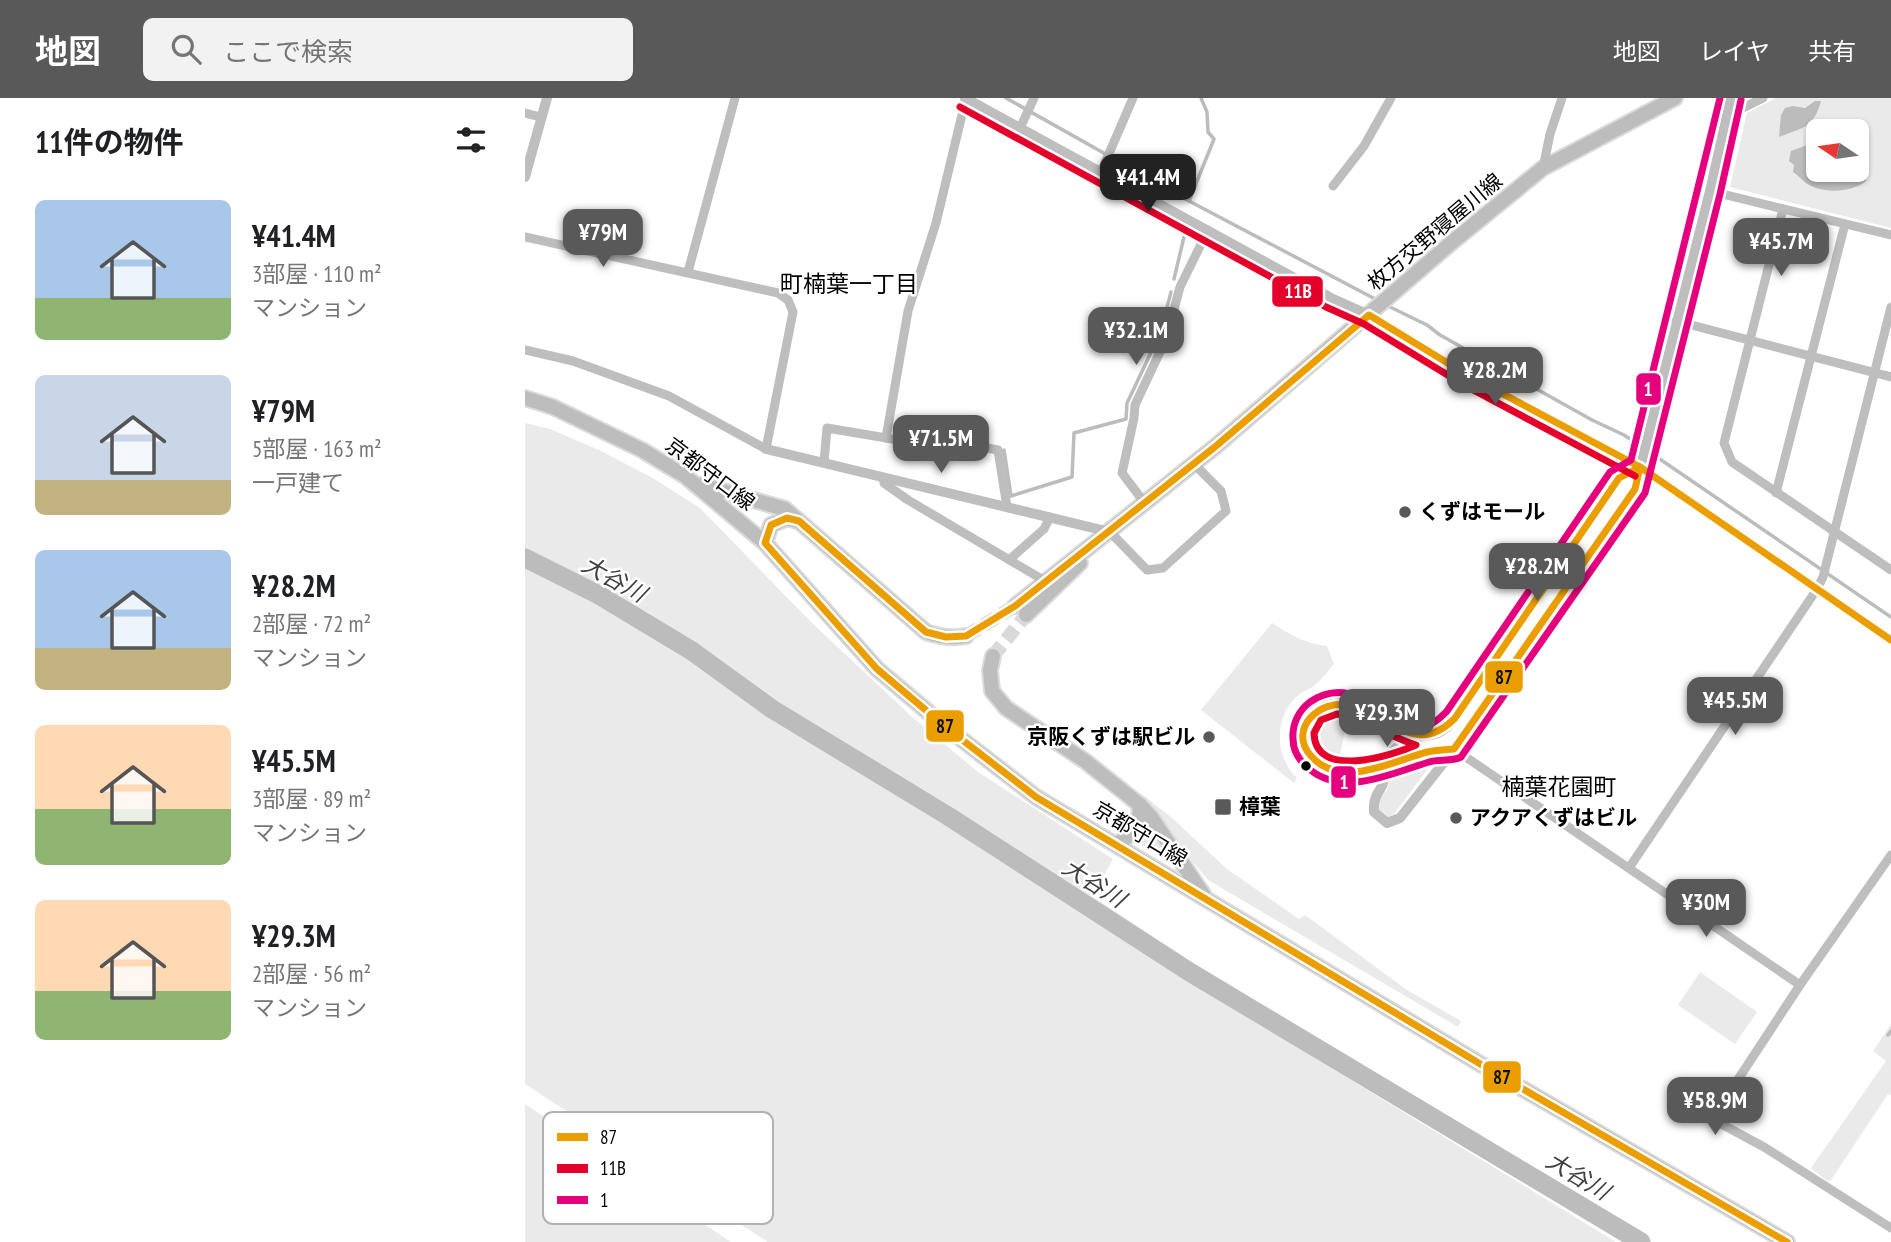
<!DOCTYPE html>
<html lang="ja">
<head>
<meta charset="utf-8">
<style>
  :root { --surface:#fff; --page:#f2f2f2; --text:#202124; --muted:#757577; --accent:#595959 }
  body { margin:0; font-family:"PT Sans Narrow","Noto Sans JP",sans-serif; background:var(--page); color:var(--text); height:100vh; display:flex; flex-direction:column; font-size:26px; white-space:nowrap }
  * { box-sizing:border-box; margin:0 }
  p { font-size:23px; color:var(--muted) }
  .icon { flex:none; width:38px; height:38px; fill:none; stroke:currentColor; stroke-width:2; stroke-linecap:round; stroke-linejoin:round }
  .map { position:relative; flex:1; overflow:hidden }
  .sheet { display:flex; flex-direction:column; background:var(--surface); width:525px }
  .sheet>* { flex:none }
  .needle { width:46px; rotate:283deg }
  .controls { position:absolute; left:1281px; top:21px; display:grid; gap:14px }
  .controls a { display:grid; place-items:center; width:63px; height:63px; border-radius:10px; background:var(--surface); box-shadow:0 2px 5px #0004; font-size:35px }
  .price { position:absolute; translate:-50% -60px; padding:0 16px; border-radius:14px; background:var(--accent); color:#fff; font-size:23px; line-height:46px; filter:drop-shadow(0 2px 4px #0008) }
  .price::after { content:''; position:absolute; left:50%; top:42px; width:21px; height:16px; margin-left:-10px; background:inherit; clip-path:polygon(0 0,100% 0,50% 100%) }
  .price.selected { background:#222; color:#fff }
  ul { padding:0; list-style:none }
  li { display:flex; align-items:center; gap:21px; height:175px; padding:0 35px }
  li span { display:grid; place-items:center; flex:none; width:196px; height:140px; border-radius:10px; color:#555 }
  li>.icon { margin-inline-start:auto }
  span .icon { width:84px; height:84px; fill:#fffc; stroke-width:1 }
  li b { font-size:30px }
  h2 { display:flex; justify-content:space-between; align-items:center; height:84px; padding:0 35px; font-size:30px }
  header { display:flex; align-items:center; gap:42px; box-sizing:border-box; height:98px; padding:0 35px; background:var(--accent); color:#fff }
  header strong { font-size:33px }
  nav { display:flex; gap:38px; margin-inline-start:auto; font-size:24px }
  .search { width:490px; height:63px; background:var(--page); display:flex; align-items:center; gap:18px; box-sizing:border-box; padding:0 24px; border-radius:10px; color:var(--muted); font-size:26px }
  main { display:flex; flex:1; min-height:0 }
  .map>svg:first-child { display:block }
</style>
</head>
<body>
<header>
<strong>地図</strong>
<div class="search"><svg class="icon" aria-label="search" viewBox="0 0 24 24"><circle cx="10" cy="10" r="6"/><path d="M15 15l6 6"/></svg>ここで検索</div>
<nav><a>地図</a><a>レイヤ</a><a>共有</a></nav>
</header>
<main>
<section class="sheet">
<h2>11件の物件<svg class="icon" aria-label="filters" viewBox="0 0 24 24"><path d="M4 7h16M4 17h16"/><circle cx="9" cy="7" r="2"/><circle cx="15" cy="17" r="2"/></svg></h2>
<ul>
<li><span style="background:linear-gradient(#a9c7e8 70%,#8fb573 0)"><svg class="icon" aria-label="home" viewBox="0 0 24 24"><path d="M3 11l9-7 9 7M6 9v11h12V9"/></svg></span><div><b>¥41.4M</b><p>3部屋 · 110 m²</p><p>マンション</p></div></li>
<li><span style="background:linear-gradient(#c9d6e8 75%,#c2b280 0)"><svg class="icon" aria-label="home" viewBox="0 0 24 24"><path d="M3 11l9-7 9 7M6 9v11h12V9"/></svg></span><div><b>¥79M</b><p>5部屋 · 163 m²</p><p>一戸建て</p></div></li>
<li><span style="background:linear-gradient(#a9c7e8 70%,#c2b280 0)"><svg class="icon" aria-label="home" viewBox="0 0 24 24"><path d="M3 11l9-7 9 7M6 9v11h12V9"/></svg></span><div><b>¥28.2M</b><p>2部屋 · 72 m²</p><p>マンション</p></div></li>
<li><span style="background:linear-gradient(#ffd9b3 60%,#8fb573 0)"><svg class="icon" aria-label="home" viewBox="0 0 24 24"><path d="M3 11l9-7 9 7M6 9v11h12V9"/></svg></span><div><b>¥45.5M</b><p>3部屋 · 89 m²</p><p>マンション</p></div></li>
<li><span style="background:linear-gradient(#ffd9b3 65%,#8fb573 0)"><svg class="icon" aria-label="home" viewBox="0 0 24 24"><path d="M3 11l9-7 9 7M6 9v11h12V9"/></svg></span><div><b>¥29.3M</b><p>2部屋 · 56 m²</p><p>マンション</p></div></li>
</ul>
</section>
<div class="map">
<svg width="1366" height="1144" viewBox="0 0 1366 1144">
  <rect width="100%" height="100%" fill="#fff"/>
  <g fill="#eaeaea" fill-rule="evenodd">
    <path d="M1251,0h115v130l-161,-41 17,-74zM1293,33h39v39h-39z"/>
    <path d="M0,325l25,6 49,21 52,27 49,31 110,113 101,95 67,56 135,87 -21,37 110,73 -8,15 422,258h-848l-243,-158z"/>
    <path d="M747,525c17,11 34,21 55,23l7,18c-6,7 -12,15 -19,21 -4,4 -10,5 -15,9 -17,13 -23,35 -19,55 3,11 7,21 16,29l-3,5 -93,-73z"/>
    <path d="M812,611l11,2 -9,51c-16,3 -25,-8 -30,-22 2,-18 11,-26 28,-31z"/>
    <path d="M901,660l5,1 1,4 -38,51 -6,3 -9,-6 -1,-11 9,-10 6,-18z"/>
    <path d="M592,685l26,12 28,22 56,52 72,50 6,-4 102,75 54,31 -3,6 -250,-147 -67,-80z"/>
    <path d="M621,721l33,47 -44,-24z"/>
    <path d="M1175,874l57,40 -22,32 -57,-39z"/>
    <path d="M1366,926v71l-3,-1 -57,86 -4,1 -16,-13 75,-107 -13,-10z"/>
    <path d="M0,1006l206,138h-206z"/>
  </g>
  <g fill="#bcbcbc">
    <path d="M1290,3h6c-8,28 -17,26 -42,36l2,-22 4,-7 8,-2 12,2z"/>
    <path d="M1285,46h6l2,3v23c17,0 30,5 47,7l1,4c-14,12 -45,13 -60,2 -5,-4 -8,-8 -13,-11l1,-7 -5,-4 2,-10z"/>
  </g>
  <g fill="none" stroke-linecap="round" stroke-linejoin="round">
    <g stroke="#bcbcbc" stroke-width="3.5">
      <path d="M481,0l183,103 190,100"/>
      <path d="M664,103l25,-62 -6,-7 -1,-20 -6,-14"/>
      <path d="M649,181l10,-42"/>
      <path d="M861,207l41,20 13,10 152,85 32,15 18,12"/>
      <path d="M637,229l9,-35"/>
      <path d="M479,352l7,46 61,-19 2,-44 52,-14 1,-16 29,-61"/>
      <path d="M1123,353l243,166"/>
      <path d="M1363,937l3,-4"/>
    </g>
    <path stroke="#bcbcbc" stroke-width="19" d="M0,460l74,37 93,56 80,58 176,107 240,155 453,271"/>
    <g stroke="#d9d9d9" stroke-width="14" stroke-dasharray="14 7" stroke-linecap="butt">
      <path d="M441,538l49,-30"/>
      <path d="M468,558l33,-41"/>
    </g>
    <defs>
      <g id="primary">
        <path d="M0,300l28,9 89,43 43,26 80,67 112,126 70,59 89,69 461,277 290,168"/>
        <path d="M177,387l83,24 141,123c14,5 26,7 40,4"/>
        <path d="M240,445l6,-18 16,-7 11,3"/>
        <path d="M490,508l201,-160 235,-203 92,-75 132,-70"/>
        <path d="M501,517l54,-52"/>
        <path d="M468,558l-3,14 2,21 14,17 79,53 55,44 11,12 52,77"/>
        <path d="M591,746c21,-11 23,-16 24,-39"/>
      </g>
    </defs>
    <use href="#primary" stroke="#dbdbdb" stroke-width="18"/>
    <g stroke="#bebebe" stroke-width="9">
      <path d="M0,15l16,4"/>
      <path d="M1202,18l36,-18"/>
      <path d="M495,30l14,-30"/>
      <path d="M1018,70l7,-34 12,-36"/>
      <path d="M576,74l32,-74"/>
      <path d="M808,88l31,-40 27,-48"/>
      <path d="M1185,93l181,44"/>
      <path d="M1258,111l-59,234 8,19 159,108"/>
      <path d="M0,139l253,56 10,7 5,12 -27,137 -97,-53 -96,-35 -48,-11"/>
      <path d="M163,174l47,-174"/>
      <path d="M1151,223l215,56"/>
      <path d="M361,340l22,-127 28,-88 30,-125"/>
      <path d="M299,365l3,-35 71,12 27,-4 73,14 9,57"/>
      <path d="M358,379l1,6 24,17 137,81"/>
      <path d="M1251,395l69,-269"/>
      <path d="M619,404l-22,-29 12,-55 1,-13 31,-66 14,-52 28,-57"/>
      <path d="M585,434l37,38 16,-2 63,-57 -5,-20 -28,-28"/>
      <path d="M484,462l35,-31 6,-12"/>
      <path d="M929,651l346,236"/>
      <path d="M1366,757l-91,130 -88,134 52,28 127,81"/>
      <path d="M1104,770l188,-279 6,-12 68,-270"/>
    </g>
    <g stroke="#bebebe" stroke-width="10">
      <path d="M440,0l366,200 38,17 100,61 171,91 251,173"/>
      <path d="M0,79l22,-79"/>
      <path d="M241,351l344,83"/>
      <path d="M897,638c-16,6 -30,9 -36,27 -2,7 0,15 -4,23 -6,10 -9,14 -8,26l13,11 13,-5 67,-85 168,-244 75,-298 21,-93"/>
      <path d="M929,651c-9,1 -18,1 -27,3 -10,3 -19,9 -30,11 -23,6 -57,15 -78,1 -36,-24 -7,-71 32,-59 34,11 75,54 104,13l164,-240 21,-11"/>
    </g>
    <use href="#primary" stroke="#bdbdbd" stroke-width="14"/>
    <defs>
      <g id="bus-1">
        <path d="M1115,369l-5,22 -181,260c-9,1 -18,1 -27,3 -34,9 -86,38 -116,4 -24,-27 9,-57 38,-51 40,8 66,54 106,13l164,-240z"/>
        <path d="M1262,1144l-290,-168 -461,-277 -89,-69 -70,-59 -112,-126 6,-18 16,-7 12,3 127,111 20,5 20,-1 49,-30 201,-160 153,-131 100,61 171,91 251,173"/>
      </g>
      <g id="bus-2">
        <path d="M435,9l366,200 38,17 100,61 171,91"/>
        <path d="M812,616c28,4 52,23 79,31 -25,11 -101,35 -102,-12l7,-13z"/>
      </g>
      <path id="bus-3" d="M1195,0l-89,362 -21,12 -163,239c-5,5 -10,11 -17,13 -39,9 -72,-55 -120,-22 -12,9 -18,23 -17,37 0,12 6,21 14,28 34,32 85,6 122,-5 10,-3 22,0 32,-5l184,-264 75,-299 21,-94"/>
    </defs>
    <use href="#bus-1" stroke="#fff" stroke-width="12"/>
    <use href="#bus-2" stroke="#fff" stroke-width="12"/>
    <use href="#bus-3" stroke="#fff" stroke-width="12"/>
    <use href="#bus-1" stroke="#eb9e00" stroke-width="7"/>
    <use href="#bus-2" stroke="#e4002b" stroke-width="7"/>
    <use href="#bus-3" stroke="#e5007d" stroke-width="7"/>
  </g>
  <g fill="#595959" stroke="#fff" stroke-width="2.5">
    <circle cx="880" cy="414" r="7"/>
    <circle cx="684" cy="639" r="7"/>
    <rect x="689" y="700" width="18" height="18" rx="3.5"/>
    <circle cx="931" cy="720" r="7"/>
  </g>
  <circle fill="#000" stroke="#fff" stroke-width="2.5" cx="781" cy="668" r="6"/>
  <g text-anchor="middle" stroke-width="5" stroke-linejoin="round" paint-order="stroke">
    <g font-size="21" fill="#000" stroke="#fff">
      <text transform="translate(910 134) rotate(-40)" y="7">枚方交野寝屋川線</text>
      <text transform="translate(185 376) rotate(37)" y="7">京都守口線</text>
      <text transform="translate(615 736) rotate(31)" y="7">京都守口線</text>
    </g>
    <g font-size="21" font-weight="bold" fill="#000" stroke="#fff" text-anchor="start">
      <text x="894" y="421">くずはモール</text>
      <text x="670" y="646" text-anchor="end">京阪くずは駅ビル</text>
      <text x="714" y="716">樟葉</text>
      <text x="945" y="727">アクアくずはビル</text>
    </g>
    <g font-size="23" fill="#000" stroke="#fff">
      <text x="324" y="194">町楠葉一丁目</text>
      <text x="1034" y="697">楠葉花園町</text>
    </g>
    <g font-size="23" font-style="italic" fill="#404040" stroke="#fff">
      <text transform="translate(89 481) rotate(29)" y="8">大谷川</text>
      <text transform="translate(569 785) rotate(32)" y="8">大谷川</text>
      <text transform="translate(1053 1078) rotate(31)" y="8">大谷川</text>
    </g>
  </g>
  <rect x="18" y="1014" width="230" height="112" rx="10" fill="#fff" stroke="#b2b2b2" stroke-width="2"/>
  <rect x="32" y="1035" width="31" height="8" fill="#eb9e00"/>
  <rect x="32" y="1066" width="31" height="9" fill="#e4002b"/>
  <rect x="32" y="1098" width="31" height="8" fill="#e5007d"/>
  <g font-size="19" fill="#000">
    <text x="75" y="1046">87</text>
    <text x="75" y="1077">11B</text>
    <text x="75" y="1109">1</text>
  </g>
  <g stroke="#fff" stroke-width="2.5">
    <rect x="746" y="177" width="53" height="33" rx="7" fill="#e4002b"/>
    <rect x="1110" y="274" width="27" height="34" rx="7" fill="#e5007d"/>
    <rect x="959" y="562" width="40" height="34" rx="7" fill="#eb9e00"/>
    <rect x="400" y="611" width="40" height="34" rx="7" fill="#eb9e00"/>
    <rect x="805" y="667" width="27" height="34" rx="7" fill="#e5007d"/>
    <rect x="957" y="962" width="40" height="34" rx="7" fill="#eb9e00"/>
  </g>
  <g font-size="19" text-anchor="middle" font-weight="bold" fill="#fff">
    <text x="773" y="200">11B</text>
    <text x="1123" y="298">1</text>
    <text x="819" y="691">1</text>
  </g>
  <g font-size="19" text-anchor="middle" font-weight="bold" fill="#111">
    <text x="979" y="586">87</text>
    <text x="420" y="635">87</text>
    <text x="977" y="986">87</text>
  </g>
</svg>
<div class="controls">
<a><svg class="needle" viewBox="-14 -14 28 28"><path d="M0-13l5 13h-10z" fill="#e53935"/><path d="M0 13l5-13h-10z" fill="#757577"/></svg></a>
</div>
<b class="price selected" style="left:623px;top:116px">¥41.4M</b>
<b class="price" style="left:78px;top:171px">¥79M</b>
<b class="price" style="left:1256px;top:180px">¥45.7M</b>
<b class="price" style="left:611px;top:269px">¥32.1M</b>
<b class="price" style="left:970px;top:309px">¥28.2M</b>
<b class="price" style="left:416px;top:377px">¥71.5M</b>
<b class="price" style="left:1012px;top:505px">¥28.2M</b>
<b class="price" style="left:1210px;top:639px">¥45.5M</b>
<b class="price" style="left:862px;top:651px">¥29.3M</b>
<b class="price" style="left:1181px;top:841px">¥30M</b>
<b class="price" style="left:1190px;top:1039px">¥58.9M</b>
</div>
</main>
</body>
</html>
